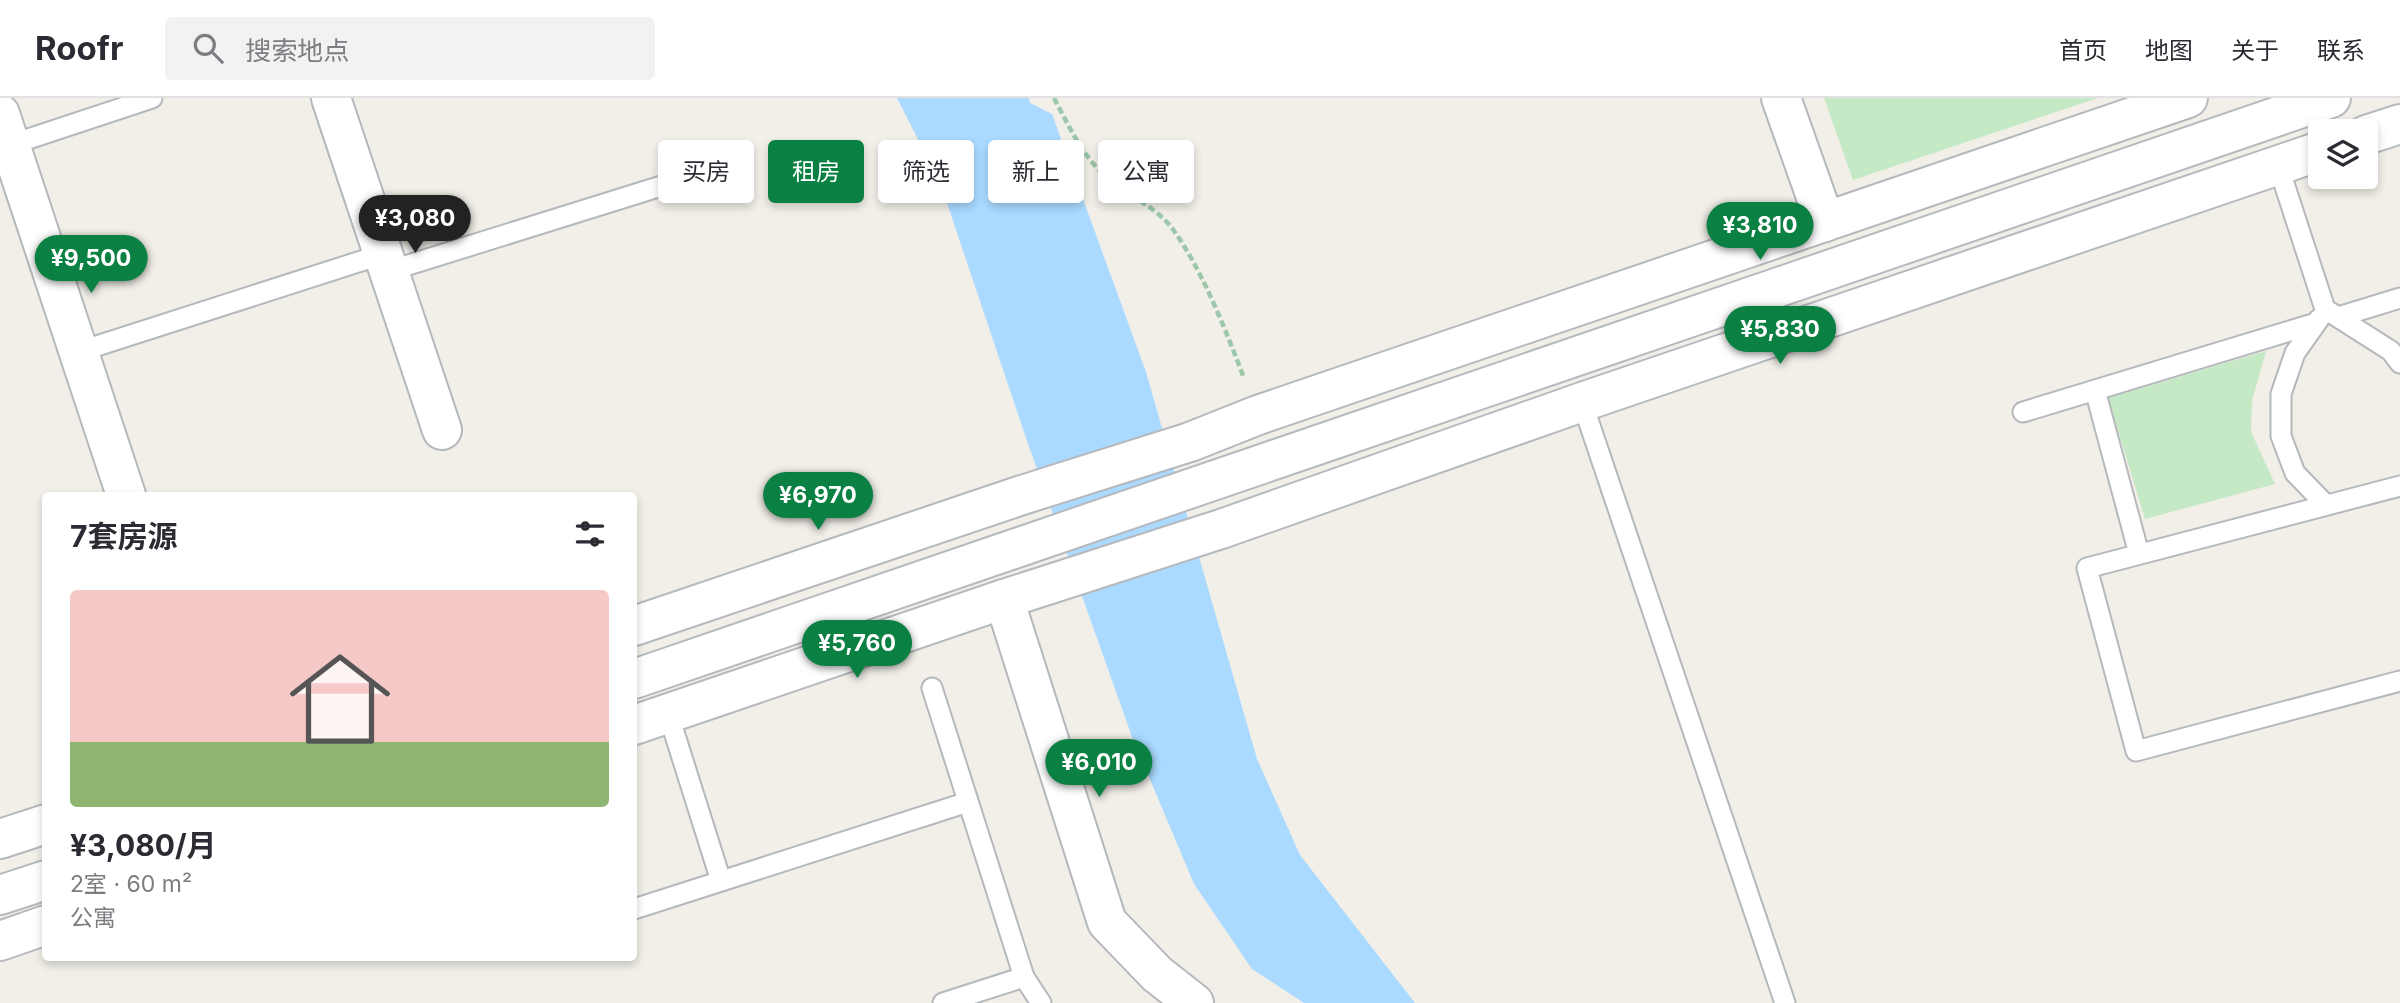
<!DOCTYPE html>
<html lang="zh">
<head>
<meta charset="utf-8">
<style>
  :root { --surface:#fff; --page:#f2f2f3; --text:#2b2b33; --muted:#7c7c81; --line:#e1e1e2; --accent:#0b8043 }
  body { margin:0; font-family:Inter,"Noto Sans SC",sans-serif; background:var(--page); color:var(--text); height:100vh; display:flex; flex-direction:column; font-size:26px; white-space:nowrap }
  * { box-sizing:border-box; margin:0 }
  p { font-size:23px; color:var(--muted) }
  .icon { flex:none; width:38px; height:38px; fill:none; stroke:currentColor; stroke-width:2; stroke-linecap:round; stroke-linejoin:round }
  .map { position:relative; flex:1; overflow:hidden }
  .drawer { position:absolute; left:42px; top:394px; width:595px; height:469px; display:flex; flex-direction:column; background:var(--surface); border-radius:7px; box-shadow:0 4px 10px #0003 }
  .drawer>* { flex:none }
  .hud { position:absolute; left:658px; top:42px; width:665px; height:63px; display:flex; gap:14px }
  .fabs { position:absolute; left:2308px; top:21px; display:grid; gap:14px }
  .fabs a { display:grid; place-items:center; width:70px; height:70px; border-radius:7px; background:var(--surface); box-shadow:0 4px 10px #0003; font-size:35px }
  .price { position:absolute; translate:-50% -60px; padding:0 16px; border-radius:24px; background:var(--accent); color:#fff; font-size:23px; line-height:46px; filter:drop-shadow(0 2px 4px #0008) }
  .price::after { content:''; position:absolute; left:50%; top:42px; width:21px; height:16px; margin-left:-10px; background:inherit; clip-path:polygon(0 0,100% 0,50% 100%) }
  .price.active { background:#222; color:#fff }
  ul { padding:0; list-style:none }
  li { display:grid; align-content:center; gap:14px; height:371px; padding:0 28px }
  li+li { border-top:2px solid var(--line) }
  li span { display:grid; place-items:center; height:217px; border-radius:7px; color:#555 }
  li>.icon { margin-inline-start:auto }
  span .icon { width:126px; height:126px; fill:#fffc; stroke-width:1 }
  li b { font-size:30px }
  h2 { display:flex; justify-content:space-between; align-items:center; height:84px; padding:0 28px; font-size:30px }
  .tag { padding:0 24px; border-radius:7px; background:var(--surface); box-shadow:0 4px 10px #0003; font-size:24px; line-height:63px }
  .tag.active { background:var(--accent); color:#fff }
  header { display:flex; align-items:center; gap:42px; box-sizing:border-box; height:98px; padding:0 35px; background:var(--surface); border-bottom:2px solid var(--line) }
  header strong { font-size:33px }
  nav { display:flex; gap:38px; margin-inline-start:auto; font-size:24px }
  .search { width:490px; height:63px; background:var(--page); display:flex; align-items:center; gap:18px; box-sizing:border-box; padding:0 24px; border-radius:7px; color:var(--muted); font-size:26px }
  .map>svg:first-child { display:block }
</style>
</head>
<body>
<header>
<strong>Roofr</strong>
<div class="search"><svg class="icon" aria-label="search" viewBox="0 0 24 24"><circle cx="10" cy="10" r="6"/><path d="M15 15l6 6"/></svg>搜索地点</div>
<nav><a>首页</a><a>地图</a><a>关于</a><a>联系</a></nav>
</header>
<div class="map">
<svg width="2400" height="905" viewBox="0 0 2400 905">
  <rect width="100%" height="100%" fill="#f1efe8"/>
  <g fill="#c5e8c5">
    <path d="M1824,0h274l-245,82z"/>
    <path d="M2266,253l-14,50 -1,31 24,52 -130,35 -37,-121z"/>
  </g>
  <path fill="#aadaff" d="M897,0h132l1,5 22,11 94,258 111,387 43,96 115,148h-111l-52,-34 -58,-85 -63,-150 -104,-293 -86,-256z"/>
  <g fill="none" stroke-linecap="round" stroke-linejoin="round">
    <defs>
      <g id="lane">
        <path d="M10,47l142,-47"/>
        <path d="M2278,67l47,144 66,42 9,12"/>
        <path d="M389,173l314,-98"/>
        <path d="M2338,219l62,-19"/>
        <path d="M2319,221l-24,34 -14,41v42l14,37 31,32"/>
        <path d="M78,254l305,-98"/>
        <path d="M2095,292l44,164"/>
        <path d="M1582,304l203,601"/>
        <path d="M2023,314l293,-89"/>
        <path d="M2400,388l-313,82 49,183 264,-70"/>
        <path d="M932,590l92,289 17,26"/>
        <path d="M668,615l53,168"/>
        <path d="M634,811l334,-107"/>
        <path d="M943,905l81,-26"/>
      </g>
      <g id="street">
        <path d="M331,0l111,332"/>
        <path d="M1781,0l44,124"/>
        <path d="M0,16l126,381"/>
        <path d="M1004,501l103,323 50,52 37,29"/>
        <path d="M634,528l388,-131 168,-53 68,-27 930,-317"/>
        <path d="M0,741l46,-15"/>
      </g>
      <g id="secondary">
        <path d="M2366,37l34,-11"/>
        <path d="M634,581l1697,-581"/>
        <path d="M634,627l370,-126 217,-70 361,-127 738,-251"/>
        <path d="M0,797l46,-15"/>
        <path d="M0,843l46,-16"/>
      </g>
    </defs>
    <use href="#lane" stroke="#b5b8bc" stroke-width="23"/>
    <use href="#street" stroke="#b5b8bc" stroke-width="42"/>
    <use href="#secondary" stroke="#b6babf" stroke-width="42"/>
    <path stroke="#9cc7a9" stroke-width="4.5" stroke-dasharray="7 3.5" stroke-linecap="butt" d="M1054,0c15,28 29,60 54,80 20,18 47,28 64,50 30,41 54,103 72,150"/>
    <use href="#lane" stroke="#fff" stroke-width="19"/>
    <use href="#street" stroke="#fff" stroke-width="38"/>
    <use href="#secondary" stroke="#fff" stroke-width="38"/>
  </g>
</svg>
<div class="fabs">
<a><svg class="icon" aria-label="layers" viewBox="0 0 24 24"><path d="M12 4l9 5-9 5-9-5zM3 14l9 5 9-5"/></svg></a>
</div>
<b class="price active" style="left:415px;top:157px">¥3,080</b>
<b class="price" style="left:1760px;top:164px">¥3,810</b>
<b class="price" style="left:91px;top:197px">¥9,500</b>
<b class="price" style="left:1780px;top:268px">¥5,830</b>
<b class="price" style="left:818px;top:434px">¥6,970</b>
<b class="price" style="left:857px;top:582px">¥5,760</b>
<b class="price" style="left:1099px;top:701px">¥6,010</b>
<div class="hud">
<a class="tag">买房</a>
<a class="tag active">租房</a>
<a class="tag">筛选</a>
<a class="tag">新上</a>
<a class="tag">公寓</a>
</div>
<section class="drawer">
<h2>7套房源<svg class="icon" aria-label="filters" viewBox="0 0 24 24"><path d="M4 7h16M4 17h16"/><circle cx="9" cy="7" r="2"/><circle cx="15" cy="17" r="2"/></svg></h2>
<ul>
<li><span style="background:linear-gradient(#f6c9c9 70%,#8fb573 0)"><svg class="icon" aria-label="home" viewBox="0 0 24 24"><path d="M3 11l9-7 9 7M6 9v11h12V9"/></svg></span><div><b>¥3,080/月</b><p>2室 · 60 m²</p><p>公寓</p></div></li>
</ul>
</section>
</div>
</body>
</html>
